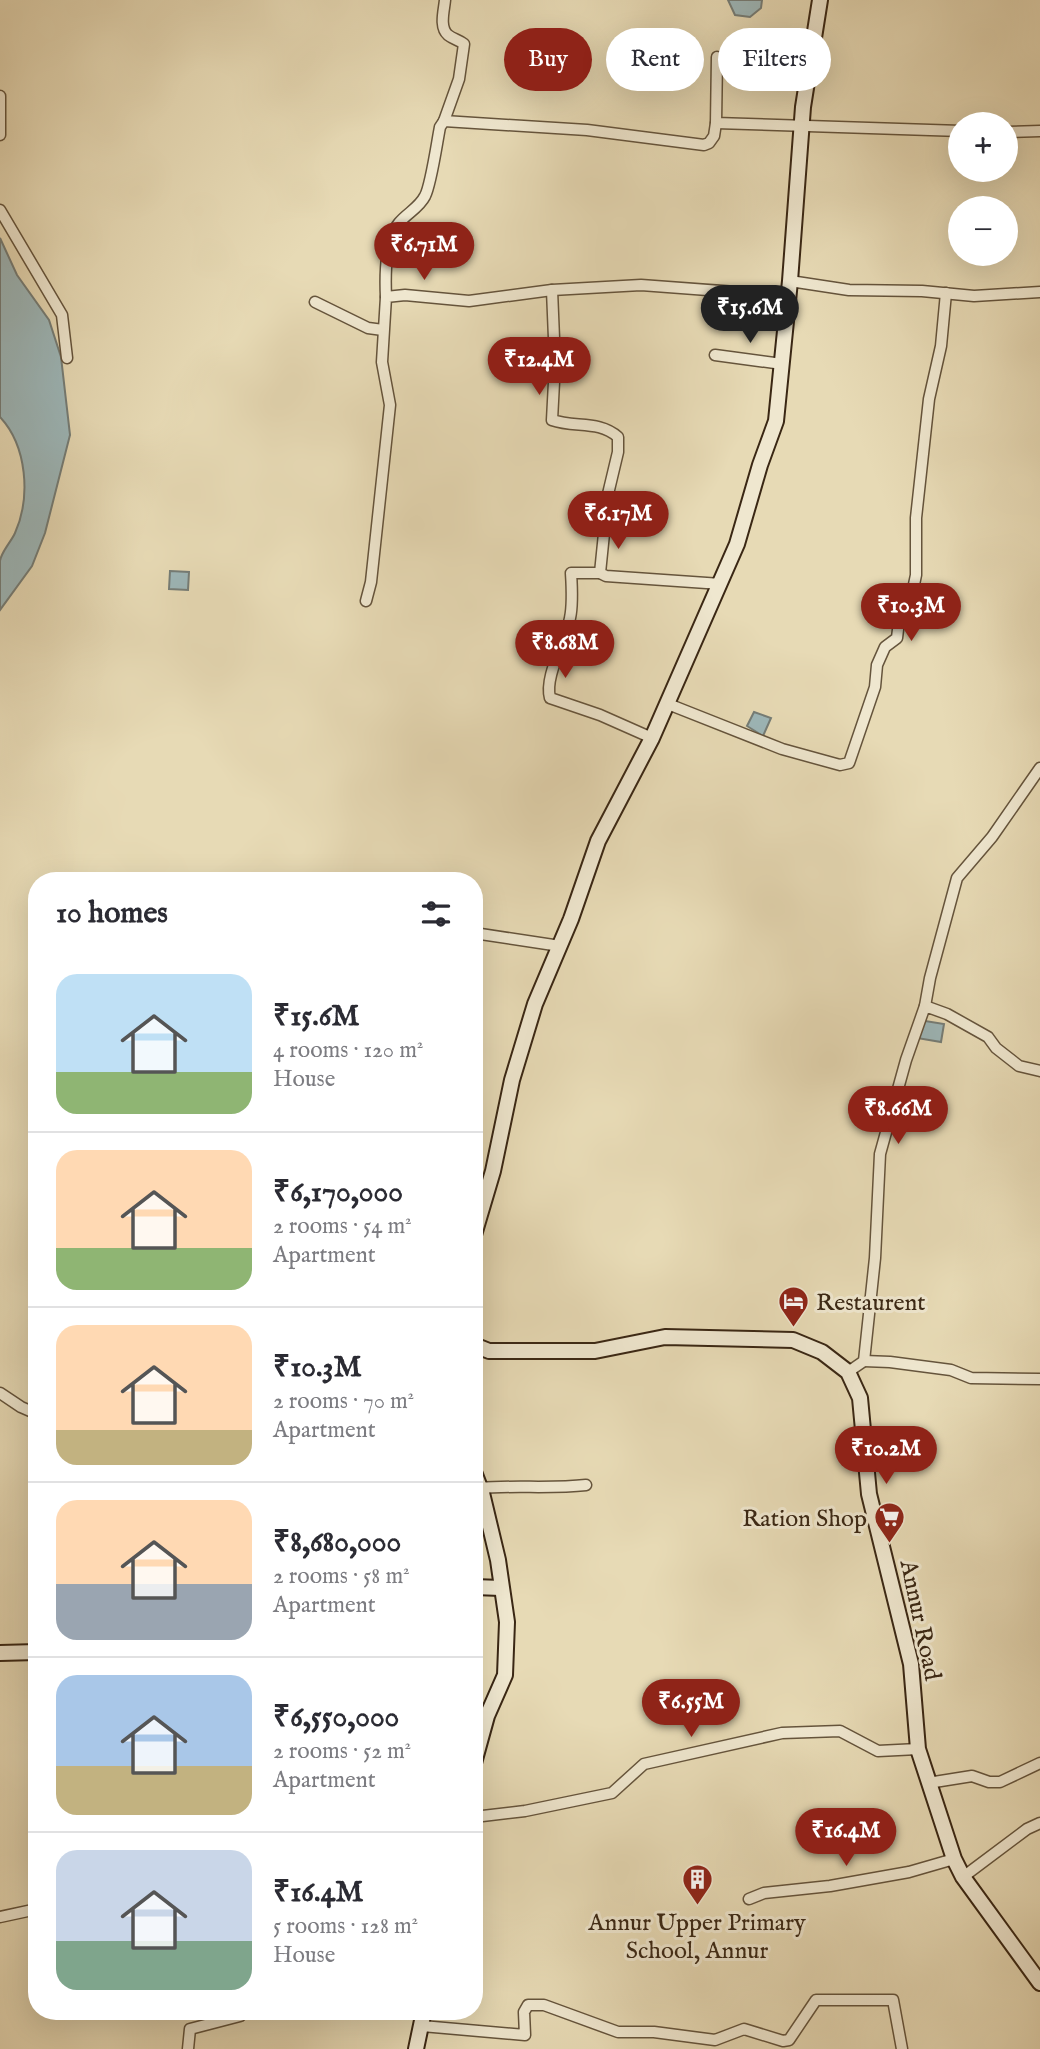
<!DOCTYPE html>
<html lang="en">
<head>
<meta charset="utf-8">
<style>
  :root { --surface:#fff; --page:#f2f2f3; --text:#2b2b33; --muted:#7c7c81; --line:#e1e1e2; --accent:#8f2418 }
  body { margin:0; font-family:"IM FELL English",serif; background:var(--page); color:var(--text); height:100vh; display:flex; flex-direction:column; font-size:26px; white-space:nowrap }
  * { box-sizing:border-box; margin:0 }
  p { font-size:23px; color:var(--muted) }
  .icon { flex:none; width:38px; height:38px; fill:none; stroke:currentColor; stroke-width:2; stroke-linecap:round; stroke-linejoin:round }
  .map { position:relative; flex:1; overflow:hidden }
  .side { position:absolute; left:28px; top:872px; width:455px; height:1148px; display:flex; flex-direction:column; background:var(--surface); border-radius:28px; box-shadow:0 7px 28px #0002 }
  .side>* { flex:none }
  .hud { position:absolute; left:504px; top:28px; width:430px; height:63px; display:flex; gap:14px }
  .buttons { position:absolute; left:948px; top:112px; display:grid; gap:14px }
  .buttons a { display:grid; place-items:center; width:70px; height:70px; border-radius:50%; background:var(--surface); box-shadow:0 7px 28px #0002; font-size:35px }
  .price { position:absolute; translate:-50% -60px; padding:0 16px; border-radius:24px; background:var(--accent); color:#fff; font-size:23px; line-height:46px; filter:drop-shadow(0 2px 4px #0008) }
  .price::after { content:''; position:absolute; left:50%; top:42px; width:21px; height:16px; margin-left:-10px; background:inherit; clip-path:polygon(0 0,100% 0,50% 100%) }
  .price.current { background:#222; color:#fff }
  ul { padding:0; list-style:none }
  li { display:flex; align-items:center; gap:21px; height:175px; padding:0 28px }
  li+li { border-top:2px solid var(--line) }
  li span { display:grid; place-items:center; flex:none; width:196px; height:140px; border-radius:21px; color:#555 }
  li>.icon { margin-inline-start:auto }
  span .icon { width:84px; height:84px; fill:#fffc; stroke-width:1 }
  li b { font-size:30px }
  h2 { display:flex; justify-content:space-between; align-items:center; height:84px; padding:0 28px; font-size:30px }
  .tag { padding:0 24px; border-radius:32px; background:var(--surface); box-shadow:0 7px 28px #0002; font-size:24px; line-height:63px }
  .tag.current { background:var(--accent); color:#fff }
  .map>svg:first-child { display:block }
</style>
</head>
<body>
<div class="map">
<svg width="1040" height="2049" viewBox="0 0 1040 2049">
  <rect width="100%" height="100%" fill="#e7dab5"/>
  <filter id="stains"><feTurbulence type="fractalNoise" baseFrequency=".00286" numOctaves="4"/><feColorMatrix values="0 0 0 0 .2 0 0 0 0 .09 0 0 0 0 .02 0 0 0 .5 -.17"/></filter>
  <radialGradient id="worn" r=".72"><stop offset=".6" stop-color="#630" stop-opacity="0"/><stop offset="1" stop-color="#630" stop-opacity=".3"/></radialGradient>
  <g fill="#9db7b9" stroke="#757d77" stroke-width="2">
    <path d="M728,0h34l-1,8 -11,9 -15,-2z"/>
    <path d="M0,238l17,37 32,45 12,37 9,78 -25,98 -13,33 -32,44c0,-16 0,-33 0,-49 1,-9 11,-19 15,-28 16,-36 12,-87 -15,-116z"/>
    <path d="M170,571l19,1 -1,18 -19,-1z"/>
    <path d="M754,712l17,6 -8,18 -16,-10z"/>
    <path d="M919,1020l25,4 -3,18 -24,-4z"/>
  </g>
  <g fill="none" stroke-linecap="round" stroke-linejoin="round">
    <defs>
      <g id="minor">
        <path d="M717,57l-1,66 245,8"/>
        <path d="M0,96v39"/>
        <path d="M444,121l15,-42 5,-35c-5,-4 -11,-5 -16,-9 -9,-8 -4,-24 -3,-35"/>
        <path d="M1006,132l34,-1"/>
        <path d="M0,210l62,105 5,43"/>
        <path d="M790,281l59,9 73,1 52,5 66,-4"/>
        <path d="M552,290l3,73 -3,57c23,8 47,0 66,17v15l-10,42 -8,79 6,3 115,8"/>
        <path d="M386,297c-1,-21 -1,-57 13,-74 8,-10 20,-15 26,-27 6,-11 12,-54 15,-69l4,-6 143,9 117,15 5,-2 5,-7 2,-13"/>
        <path d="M315,302l53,26 15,2"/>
        <path d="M715,355l67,9"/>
        <path d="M600,573h-29c1,15 2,31 -1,45 -4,23 -26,58 -20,80l6,2 44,15 52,23"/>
        <path d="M366,601l5,-19 19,-177 -8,-43 4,-65 19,-2 64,6 83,-11 89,-5 148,11"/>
        <path d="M668,704l114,45 58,16 9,-2 26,-76 2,-22 8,-18 12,-9 2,-17 13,-27 4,-19v-57l7,-64 6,-55 12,-53 5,-53"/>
        <path d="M474,933l86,13"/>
        <path d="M925,1006l5,-28 27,-100 35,-41 48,-69"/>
        <path d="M864,1361l26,1 61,8 20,8 69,1"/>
        <path d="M848,1372l16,-11 11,-103 5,-104 26,-94 19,-54 22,8 41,23 8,11 23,18 21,5"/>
        <path d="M0,1393l21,14 16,7"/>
        <path d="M480,1488c36,-3 71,1 106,-3"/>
        <path d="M928,1783l44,-7 17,6h11l40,-19"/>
        <path d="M474,1817l51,-6 87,-18 32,-29 138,-31 58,-2 38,20 40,-2"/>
        <path d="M963,1877l64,-48 13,-6"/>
        <path d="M749,1899l15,-6 66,-7 79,-14 45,-13"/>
        <path d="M0,1917l37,-8"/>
        <path d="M422,2026l103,9 -1,-23 4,-7h16l74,27h36l61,8 29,-11 39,12 6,-1 27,-40h77l9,49"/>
        <path d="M188,2049l2,-20 50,-13v-5"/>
      </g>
      <g id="secondary">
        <path d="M474,1235l19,-64 19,-91 23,-76 36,-85 27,-78 54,-103 85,-194 23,-79 16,-44 14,-140 13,-174 17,-107"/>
        <path d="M474,1345l15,6h106l70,-14 128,3 29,12 26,20 12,26 9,96 42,170 7,85 36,110 9,18 77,106"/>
        <path d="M474,1472l8,21 16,67 9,62 -2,53 -18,41 -13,47"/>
        <path d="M474,1587l27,1"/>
        <path d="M0,1653l37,-1"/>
        <path d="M416,2049l8,-38"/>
      </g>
    </defs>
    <use href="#minor" stroke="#65543c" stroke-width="13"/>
    <use href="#secondary" stroke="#3a2714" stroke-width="18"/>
    <use href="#minor" stroke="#efe7cf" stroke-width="10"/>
    <use href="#secondary" stroke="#efe7cf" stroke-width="14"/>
  </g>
  <defs>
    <symbol id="hotel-pin" viewBox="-11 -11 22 30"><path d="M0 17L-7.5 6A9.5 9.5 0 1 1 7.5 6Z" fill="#8f2418" stroke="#efe7cf"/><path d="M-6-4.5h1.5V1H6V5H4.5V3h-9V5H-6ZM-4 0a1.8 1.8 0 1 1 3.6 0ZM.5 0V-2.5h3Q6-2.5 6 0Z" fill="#fff"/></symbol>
    <symbol id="supermarket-pin" viewBox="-11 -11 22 30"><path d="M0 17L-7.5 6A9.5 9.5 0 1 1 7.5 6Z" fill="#8f2418" stroke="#efe7cf"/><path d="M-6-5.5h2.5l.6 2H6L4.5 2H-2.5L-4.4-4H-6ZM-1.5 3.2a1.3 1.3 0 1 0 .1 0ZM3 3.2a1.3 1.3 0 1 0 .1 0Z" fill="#fff"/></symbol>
    <symbol id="building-pin" viewBox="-11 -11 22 30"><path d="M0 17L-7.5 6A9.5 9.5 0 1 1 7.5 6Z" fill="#8f2418" stroke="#efe7cf"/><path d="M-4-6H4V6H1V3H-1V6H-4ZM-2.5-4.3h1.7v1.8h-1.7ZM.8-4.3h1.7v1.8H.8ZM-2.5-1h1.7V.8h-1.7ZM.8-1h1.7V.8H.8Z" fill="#fff"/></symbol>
  </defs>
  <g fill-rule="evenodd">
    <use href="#hotel-pin" x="776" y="1284" width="35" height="47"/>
    <use href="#supermarket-pin" x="872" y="1500" width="35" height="47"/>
    <use href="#building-pin" x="680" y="1862" width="35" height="47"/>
  </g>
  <g text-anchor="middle" stroke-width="6" stroke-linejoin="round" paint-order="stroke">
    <g font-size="24" fill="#3a2714" stroke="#efe7cf" text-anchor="start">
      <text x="816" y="1310">Restaurent</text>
      <text x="867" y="1526" text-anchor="end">Ration Shop</text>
      <text x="697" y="1930" text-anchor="middle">Annur Upper Primary<tspan x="697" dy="28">School, Annur</tspan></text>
    </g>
    <g font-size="24" fill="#3a2714" stroke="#efe7cf">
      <text transform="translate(921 1620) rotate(78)" y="8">Annur Road</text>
    </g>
  </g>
  <rect width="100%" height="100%" filter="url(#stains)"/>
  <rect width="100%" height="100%" fill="url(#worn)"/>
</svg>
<div class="buttons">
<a>+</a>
<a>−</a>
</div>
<b class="price" style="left:424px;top:282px">₹6.71M</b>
<b class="price current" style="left:750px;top:345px">₹15.6M</b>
<b class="price" style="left:539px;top:397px">₹12.4M</b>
<b class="price" style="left:618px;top:551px">₹6.17M</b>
<b class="price" style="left:911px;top:643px">₹10.3M</b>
<b class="price" style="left:565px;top:680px">₹8.68M</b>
<b class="price" style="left:898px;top:1146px">₹8.66M</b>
<b class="price" style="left:886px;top:1486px">₹10.2M</b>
<b class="price" style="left:691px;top:1739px">₹6.55M</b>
<b class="price" style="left:846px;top:1868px">₹16.4M</b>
<div class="hud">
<a class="tag current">Buy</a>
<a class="tag">Rent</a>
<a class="tag">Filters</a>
</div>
<section class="side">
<h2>10 homes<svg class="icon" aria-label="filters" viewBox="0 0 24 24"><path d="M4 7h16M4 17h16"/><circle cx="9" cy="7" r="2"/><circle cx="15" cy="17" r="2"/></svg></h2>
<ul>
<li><span style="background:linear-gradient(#bfe0f5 70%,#8fb573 0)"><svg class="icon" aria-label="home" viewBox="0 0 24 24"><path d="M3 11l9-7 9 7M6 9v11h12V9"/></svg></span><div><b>₹15.6M</b><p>4 rooms · 120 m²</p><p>House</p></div></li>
<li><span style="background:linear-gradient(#ffd9b3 70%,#8fb573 0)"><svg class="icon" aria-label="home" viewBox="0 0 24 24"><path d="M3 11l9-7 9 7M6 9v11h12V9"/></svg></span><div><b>₹6,170,000</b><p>2 rooms · 54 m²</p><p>Apartment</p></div></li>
<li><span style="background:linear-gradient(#ffd9b3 75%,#c2b280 0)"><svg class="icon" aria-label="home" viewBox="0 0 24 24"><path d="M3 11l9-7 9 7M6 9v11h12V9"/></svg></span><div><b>₹10.3M</b><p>2 rooms · 70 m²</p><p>Apartment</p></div></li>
<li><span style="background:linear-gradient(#ffd9b3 60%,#9aa5b1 0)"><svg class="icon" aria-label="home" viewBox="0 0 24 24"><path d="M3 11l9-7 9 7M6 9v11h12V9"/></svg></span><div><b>₹8,680,000</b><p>2 rooms · 58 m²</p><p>Apartment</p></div></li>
<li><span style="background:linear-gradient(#a9c7e8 65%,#c2b280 0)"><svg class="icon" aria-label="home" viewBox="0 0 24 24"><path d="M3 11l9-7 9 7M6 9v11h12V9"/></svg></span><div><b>₹6,550,000</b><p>2 rooms · 52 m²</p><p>Apartment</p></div></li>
<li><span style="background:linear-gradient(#c9d6e8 65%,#7fa58c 0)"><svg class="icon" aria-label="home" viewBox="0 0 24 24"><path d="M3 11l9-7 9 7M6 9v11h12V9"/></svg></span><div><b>₹16.4M</b><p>5 rooms · 128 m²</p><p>House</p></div></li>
</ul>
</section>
</div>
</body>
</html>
